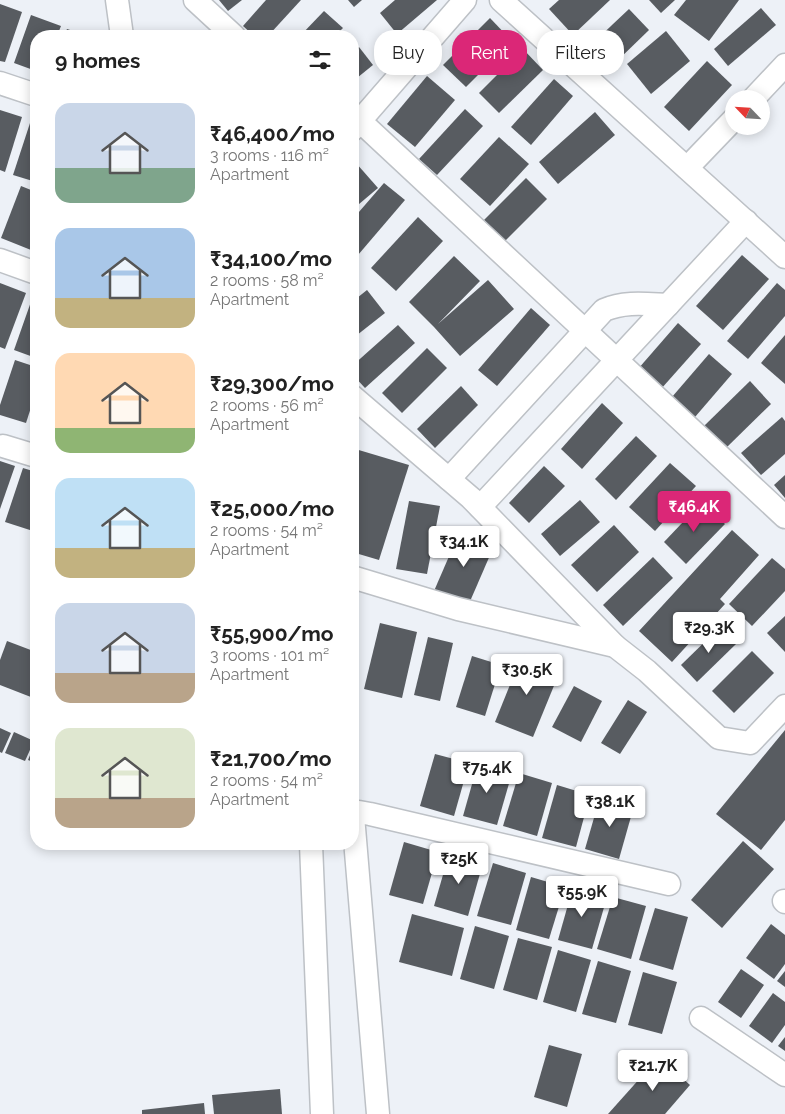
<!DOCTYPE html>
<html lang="en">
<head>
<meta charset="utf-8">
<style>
  :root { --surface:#fff; --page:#f6f6f6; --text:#222; --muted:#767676; --accent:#db2777 }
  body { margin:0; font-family:Raleway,sans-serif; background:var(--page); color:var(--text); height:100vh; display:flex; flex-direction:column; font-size:19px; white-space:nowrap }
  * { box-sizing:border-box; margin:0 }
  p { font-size:16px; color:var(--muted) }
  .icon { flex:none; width:28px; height:28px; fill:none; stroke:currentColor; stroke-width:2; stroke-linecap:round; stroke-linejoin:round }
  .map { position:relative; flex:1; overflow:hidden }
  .drawer { position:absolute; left:30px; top:30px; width:329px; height:820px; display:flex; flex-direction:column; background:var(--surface); border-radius:20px; box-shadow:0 2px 12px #0003 }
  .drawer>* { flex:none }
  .top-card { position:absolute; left:374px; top:30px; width:336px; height:45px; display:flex; gap:10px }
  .needle { width:32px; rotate:295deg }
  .tools { position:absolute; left:725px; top:90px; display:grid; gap:10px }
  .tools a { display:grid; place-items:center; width:45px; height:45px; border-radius:50%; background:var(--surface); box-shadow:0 2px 12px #0003; font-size:25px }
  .price { position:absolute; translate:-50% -42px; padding:0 11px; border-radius:5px; background:#fff; color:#222; font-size:16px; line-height:32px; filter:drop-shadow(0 1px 2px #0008) }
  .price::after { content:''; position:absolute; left:50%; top:30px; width:15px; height:11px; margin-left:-8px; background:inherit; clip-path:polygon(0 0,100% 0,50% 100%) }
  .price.on { background:var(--accent); color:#fff }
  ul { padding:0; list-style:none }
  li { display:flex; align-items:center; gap:15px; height:125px; padding:0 25px }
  li span { display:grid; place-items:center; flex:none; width:140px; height:100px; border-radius:15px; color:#555 }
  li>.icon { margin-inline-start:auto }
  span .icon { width:60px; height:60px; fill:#fffc; stroke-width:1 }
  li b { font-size:21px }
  h2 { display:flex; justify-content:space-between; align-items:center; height:60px; padding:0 25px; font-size:21px }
  .tag { padding:0 18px; border-radius:20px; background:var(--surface); box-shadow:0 2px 12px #0003; font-size:18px; line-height:45px }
  .tag.on { background:var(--accent); color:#fff }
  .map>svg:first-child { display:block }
</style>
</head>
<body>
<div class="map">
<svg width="785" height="1114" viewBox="0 0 785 1114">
  <rect width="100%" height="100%" fill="#edf1f7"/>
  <g fill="#585c61">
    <path d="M219,0h23l-14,11z"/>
    <path d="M266,0h35l-33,36h-14l-11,-10z"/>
    <path d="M348,0h14l-8,7z"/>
    <path d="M395,0h42l-40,34 -17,-21z"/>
    <path d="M559,0h51l-37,35 -24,-26z"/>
    <path d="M649,0h26l-14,13z"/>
    <path d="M686,0h53l-30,41 -35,-26z"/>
    <path d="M0,4l22,8 -17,50 -5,-1z"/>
    <path d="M761,8l15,17 -48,41 -14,-17z"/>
    <path d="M629,9l20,21 -34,33 -21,-21z"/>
    <path d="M324,11l19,17 -8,8h-35z"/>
    <path d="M31,15l30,11 -4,10h-21v35l-22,-8z"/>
    <path d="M490,18l22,23 -46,46 -23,-22z"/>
    <path d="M67,29l22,7h-25z"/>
    <path d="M666,31l24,30 -39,33 -24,-30z"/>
    <path d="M359,47l14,18 -21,17v-29z"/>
    <path d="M523,49l20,21 -44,43 -20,-20z"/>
    <path d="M707,61l25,24 -43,46 -25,-24z"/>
    <path d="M427,76l28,24 -40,47 -28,-23z"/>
    <path d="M554,79l19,17 -42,49 -20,-18z"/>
    <path d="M465,109l18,17 -46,49 -18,-16z"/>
    <path d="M0,110l22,7 -17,55 -5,-2z"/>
    <path d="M595,112l20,23 -57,49 -19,-22z"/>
    <path d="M31,120l5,2v60l-23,-7z"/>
    <path d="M499,137l30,27 -39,42 -30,-27z"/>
    <path d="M356,163l22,25 -26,22v-43z"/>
    <path d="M526,178l21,21 -42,42 -21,-21z"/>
    <path d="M384,183l21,17 -47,55 -6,-5v-30z"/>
    <path d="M21,186l15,6v43l-5,15 -30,-12z"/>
    <path d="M418,217l25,24 -47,50 -25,-23z"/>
    <path d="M742,255l27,24 -46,51 -27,-24z"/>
    <path d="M454,256l26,25 -42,43 50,-44 26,29 -54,47 -26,-29 -25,-25z"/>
    <path d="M0,283l26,10 -21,56 -5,-2z"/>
    <path d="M777,283l8,7v26l-37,43 -21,-18z"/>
    <path d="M367,290l18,23 -33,26v-37z"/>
    <path d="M33,296l3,2v60l-22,-8z"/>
    <path d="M531,308l19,17 -53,61 -19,-16z"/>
    <path d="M678,323l23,21 -40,45 -23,-20z"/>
    <path d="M398,325l17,18 -50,45 -13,-14v-8z"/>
    <path d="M785,335v49l-24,-21z"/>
    <path d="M427,348l20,20 -45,45 -20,-20z"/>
    <path d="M709,354l23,20 -37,43 -23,-20z"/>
    <path d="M15,360l21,7v25l-10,31 -26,-8v-10z"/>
    <path d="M750,381l21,23 -45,44 -22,-22z"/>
    <path d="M461,386l17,19 -43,43 -18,-19z"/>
    <path d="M602,403l21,20 -41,46 -21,-20z"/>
    <path d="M782,417l3,4v33l-24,21 -20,-22z"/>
    <path d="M636,436l21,20 -41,44 -21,-21z"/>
    <path d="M352,448l57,17 -30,95 -27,-8z"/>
    <path d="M0,461l15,5 -15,43z"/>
    <path d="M670,463l26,23 -41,45 -26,-24z"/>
    <path d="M544,466l21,20 -36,37 -20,-20z"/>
    <path d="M23,468l13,4v51l-3,8 -28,-9z"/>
    <path d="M785,475v23l-11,-13z"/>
    <path d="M580,500l20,22 -40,34 -19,-22z"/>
    <path d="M409,501l31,5 -13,68 -31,-5z"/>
    <path d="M702,502l23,22 -39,40 -22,-22z"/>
    <path d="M614,525l25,27 -42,40 -26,-27z"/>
    <path d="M732,530l27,25 -39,44 5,5 -53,58 -33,-31z"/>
    <path d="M460,531l34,15 -26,60 -34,-15z"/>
    <path d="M653,557l20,21 -50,48 -20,-21z"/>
    <path d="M772,558l13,11v22l-33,35 -23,-22z"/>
    <path d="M785,616v36l-18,-19z"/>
    <path d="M380,623l37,9 -15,66 -38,-9z"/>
    <path d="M720,627l16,17 -39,38 -16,-17z"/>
    <path d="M428,637l25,6 -13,58 -26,-6z"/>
    <path d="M7,641l29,11v47l-36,-14v-25z"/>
    <path d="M752,651l22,22 -40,40 -22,-22z"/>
    <path d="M522,655l38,16 -27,66 -38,-15z"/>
    <path d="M472,656l29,9 -16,51 -29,-9z"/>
    <path d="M574,686l28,15 -21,41 -29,-15z"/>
    <path d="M628,700l19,12 -27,42 -19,-11z"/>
    <path d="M0,728l11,5 -9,20 -2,-1z"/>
    <path d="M785,730v90l-24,30 -45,-36z"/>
    <path d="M14,732l20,9 -9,20 -20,-8z"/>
    <path d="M36,741v22l-8,-3z"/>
    <path d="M435,754l34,9 -15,53 -34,-10z"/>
    <path d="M478,763l34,10 -15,52 -34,-9z"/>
    <path d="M519,773l33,10 -15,53 -34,-10z"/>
    <path d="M557,785l33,10 -14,52 -34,-9z"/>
    <path d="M600,797l34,9 -15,53 -34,-10z"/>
    <path d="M743,841l31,28 -52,59 -31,-28z"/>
    <path d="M404,842l34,10 -15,52 -34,-9z"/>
    <path d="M449,854l34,9 -15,53 -34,-10z"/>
    <path d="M493,863l33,10 -15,52 -34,-9z"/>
    <path d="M531,877l34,10 -16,52 -33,-9z"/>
    <path d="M573,887l34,10 -15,52 -34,-9z"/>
    <path d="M613,897l33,9 -15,53 -34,-10z"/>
    <path d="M655,908l33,9 -15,53 -34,-10z"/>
    <path d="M412,914l52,14 -12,48 -53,-14z"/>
    <path d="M771,924l14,11v29l-11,15 -28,-21z"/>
    <path d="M475,926l34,10 -15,53 -34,-10z"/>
    <path d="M518,938l34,9 -15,53 -34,-10z"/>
    <path d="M558,950l33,10 -15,52 -33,-10z"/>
    <path d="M598,961l33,10 -15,52 -34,-9z"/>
    <path d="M741,969l23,16 -23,33 -23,-16z"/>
    <path d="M785,971v16l-8,-6z"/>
    <path d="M643,972l34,10 -15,52 -34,-9z"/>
    <path d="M773,993l12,9v23l-13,18 -23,-17z"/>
    <path d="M785,1037v14l-7,-5z"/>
    <path d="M549,1045l33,9 -15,53 -33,-10z"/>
    <path d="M659,1057l31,28 -25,29h-57z"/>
    <path d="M280,1089l2,25h-68l-2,-19z"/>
    <path d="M204,1103l1,11h-63v-4z"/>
  </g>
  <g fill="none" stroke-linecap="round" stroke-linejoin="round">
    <defs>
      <g id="minor">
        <path d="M117,0l5,36"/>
        <path d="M195,0l39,36"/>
        <path d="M501,0l284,257"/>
        <path d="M0,83l36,12"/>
        <path d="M753,99l32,-34"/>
        <path d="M361,122l424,395"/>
        <path d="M352,130l113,-130"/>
        <path d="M687,168l47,-49"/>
        <path d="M0,260l36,13"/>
        <path d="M352,396l119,102 144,148"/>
        <path d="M3,446l33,10"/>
        <path d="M449,479l155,-169c21,-9 42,-6 64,-5"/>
        <path d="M480,507l266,-286"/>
        <path d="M352,577l106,32 157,37 32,25 72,67 31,5 35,-37"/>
        <path d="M311,844l11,270"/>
        <path d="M784,901l1,1"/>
        <path d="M701,1018l84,57"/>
        <path d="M378,1114l-25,-298 6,-4 11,2 299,70"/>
      </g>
    </defs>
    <use href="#minor" stroke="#bdc1c6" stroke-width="25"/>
    <use href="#minor" stroke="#fff" stroke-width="22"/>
  </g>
</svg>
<div class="tools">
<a><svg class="needle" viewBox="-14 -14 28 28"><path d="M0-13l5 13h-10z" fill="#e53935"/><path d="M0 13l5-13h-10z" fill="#767676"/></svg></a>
</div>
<b class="price on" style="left:694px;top:533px">₹46.4K</b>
<b class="price" style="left:464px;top:568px">₹34.1K</b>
<b class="price" style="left:709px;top:654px">₹29.3K</b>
<b class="price" style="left:527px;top:696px">₹30.5K</b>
<b class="price" style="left:487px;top:794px">₹75.4K</b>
<b class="price" style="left:610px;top:828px">₹38.1K</b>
<b class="price" style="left:459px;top:885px">₹25K</b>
<b class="price" style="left:582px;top:918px">₹55.9K</b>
<b class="price" style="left:653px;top:1092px">₹21.7K</b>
<div class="top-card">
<a class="tag">Buy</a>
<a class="tag on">Rent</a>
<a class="tag">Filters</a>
</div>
<section class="drawer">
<h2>9 homes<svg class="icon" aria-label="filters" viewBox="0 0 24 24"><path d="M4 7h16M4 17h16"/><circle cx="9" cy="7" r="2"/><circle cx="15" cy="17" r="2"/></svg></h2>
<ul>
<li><span style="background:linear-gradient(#c9d6e8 65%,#7fa58c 0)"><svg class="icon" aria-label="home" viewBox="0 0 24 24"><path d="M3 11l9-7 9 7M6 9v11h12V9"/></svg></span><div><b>₹46,400/mo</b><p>3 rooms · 116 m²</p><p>Apartment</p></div></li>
<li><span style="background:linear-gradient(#a9c7e8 70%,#c2b280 0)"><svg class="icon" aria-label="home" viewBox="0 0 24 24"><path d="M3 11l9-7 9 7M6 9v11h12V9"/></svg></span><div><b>₹34,100/mo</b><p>2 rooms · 58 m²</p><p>Apartment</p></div></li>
<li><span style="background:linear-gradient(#ffd9b3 75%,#8fb573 0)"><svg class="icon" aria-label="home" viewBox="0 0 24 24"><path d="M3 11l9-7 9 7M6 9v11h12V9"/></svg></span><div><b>₹29,300/mo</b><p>2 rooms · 56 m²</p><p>Apartment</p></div></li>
<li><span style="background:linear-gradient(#bfe0f5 70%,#c2b280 0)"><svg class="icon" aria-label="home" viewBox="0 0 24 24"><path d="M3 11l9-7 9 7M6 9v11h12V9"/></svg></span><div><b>₹25,000/mo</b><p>2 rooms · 54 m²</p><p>Apartment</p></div></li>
<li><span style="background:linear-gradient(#c9d6e8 70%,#b9a48a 0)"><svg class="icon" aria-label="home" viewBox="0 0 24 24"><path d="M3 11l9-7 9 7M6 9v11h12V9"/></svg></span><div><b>₹55,900/mo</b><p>3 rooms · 101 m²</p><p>Apartment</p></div></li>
<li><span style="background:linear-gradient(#dfe7d0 70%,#b9a48a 0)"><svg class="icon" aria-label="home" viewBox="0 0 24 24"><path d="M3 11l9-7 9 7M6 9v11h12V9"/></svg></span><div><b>₹21,700/mo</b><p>2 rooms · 54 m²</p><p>Apartment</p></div></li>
</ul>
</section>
</div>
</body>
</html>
